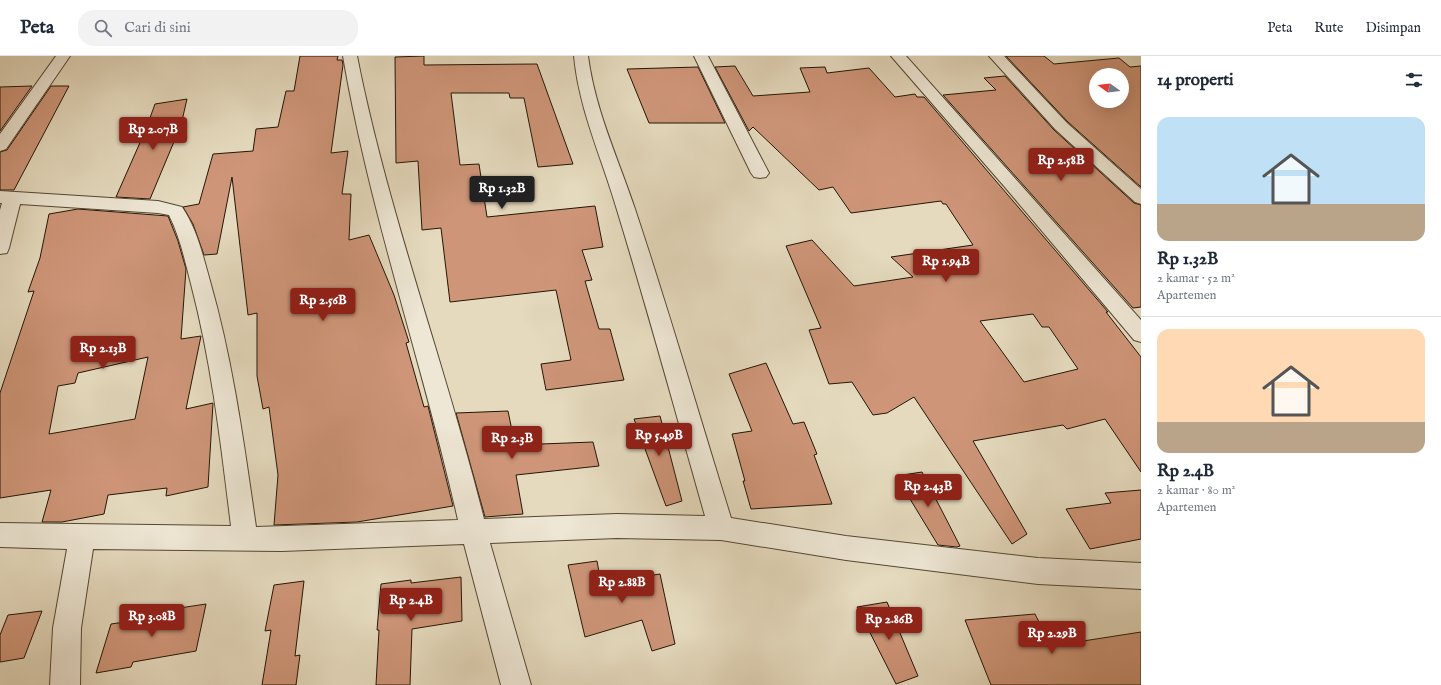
<!DOCTYPE html>
<html lang="id">
<head>
<meta charset="utf-8">
<style>
  :root { --surface:#fff; --page:#f2f2f3; --text:#1f2937; --muted:#747a83; --line:#e0e1e3; --accent:#8f2418 }
  body { margin:0; font-family:"IM FELL English",serif; background:var(--page); color:var(--text); height:100vh; display:flex; flex-direction:column; font-size:15px; white-space:nowrap }
  * { box-sizing:border-box; margin:0 }
  p { font-size:13px; color:var(--muted) }
  .icon { flex:none; width:22px; height:22px; fill:none; stroke:currentColor; stroke-width:2; stroke-linecap:round; stroke-linejoin:round }
  .map { position:relative; flex:1; overflow:hidden }
  .drawer { display:flex; flex-direction:column; background:var(--surface); width:300px }
  .drawer>* { flex:none }
  .needle { width:26px; rotate:285deg }
  .controls { position:absolute; left:1089px; top:12px; display:grid; gap:8px }
  .controls a { display:grid; place-items:center; width:40px; height:40px; border-radius:50%; background:var(--surface); box-shadow:0 4px 16px #0002; font-size:20px }
  .price { position:absolute; translate:-50% -34px; padding:0 9px; border-radius:4px; background:var(--accent); color:#fff; font-size:13px; line-height:26px; filter:drop-shadow(0 1px 2px #0008) }
  .price::after { content:''; position:absolute; left:50%; top:24px; width:12px; height:9px; margin-left:-6px; background:inherit; clip-path:polygon(0 0,100% 0,50% 100%) }
  .price.on { background:#222; color:#fff }
  ul { padding:0; list-style:none }
  li { display:grid; align-content:center; gap:8px; height:212px; padding:0 16px }
  li+li { border-top:1px solid var(--line) }
  li span { display:grid; place-items:center; height:124px; border-radius:12px; color:#555 }
  li>.icon { margin-inline-start:auto }
  span .icon { width:72px; height:72px; fill:#fffc; stroke-width:1 }
  li b { font-size:17px }
  h2 { display:flex; justify-content:space-between; align-items:center; height:48px; padding:0 16px; font-size:17px }
  header { display:flex; align-items:center; gap:24px; box-sizing:border-box; height:56px; padding:0 20px; background:var(--surface); border-bottom:1px solid var(--line) }
  header strong { font-size:19px }
  nav { display:flex; gap:22px; margin-inline-start:auto; font-size:14px }
  .search { width:280px; height:36px; background:var(--page); display:flex; align-items:center; gap:10px; box-sizing:border-box; padding:0 14px; border-radius:16px; color:var(--muted); font-size:15px }
  main { display:flex; flex:1; min-height:0 }
  .map>svg:first-child { display:block }
</style>
</head>
<body>
<header>
<strong>Peta</strong>
<div class="search"><svg class="icon" aria-label="search" viewBox="0 0 24 24"><circle cx="10" cy="10" r="6"/><path d="M15 15l6 6"/></svg>Cari di sini</div>
<nav><a>Peta</a><a>Rute</a><a>Disimpan</a></nav>
</header>
<main>
<div class="map">
<svg width="1141" height="629" viewBox="0 0 1141 629">
  <rect width="100%" height="100%" fill="#e5dabe"/>
  <filter id="stains"><feTurbulence type="fractalNoise" baseFrequency=".005" numOctaves="4"/><feColorMatrix values="0 0 0 0 .2 0 0 0 0 .09 0 0 0 0 .02 0 0 0 .5 -.17"/></filter>
  <radialGradient id="worn" r=".72"><stop offset=".6" stop-color="#630" stop-opacity="0"/><stop offset="1" stop-color="#630" stop-opacity=".3"/></radialGradient>
  <g fill="#ce9578" stroke="#231605" fill-rule="evenodd">
    <path d="M300,0h38l-1,4h5l1,5 -12,88 17,-2 -6,43h9l-2,46 20,-5 25,60 15,47 -3,1 18,64 4,-1 25,100 -96,16 -83,3 4,-50 -9,-68 -6,2 -6,-33v-63l-9,2 -16,-138 -15,77 -13,1 -11,-31 -10,-17 16,-3 14,-50 40,-3 3,-22 22,-2 8,-36h8z"/>
    <path d="M424,0v9l113,-1 36,100 -35,3 -14,-69h-14l-1,-5h-58l9,72 19,-1 8,53 108,-11 8,41 -21,3 10,30 -7,1 14,48h11l14,51 -78,10 -5,-26 30,-4 -15,-70 -106,12 -9,-74 -19,2 -4,-69 -22,2 -1,-106z"/>
    <path d="M1006,0h38l10,8 65,-6 11,9 11,-1v121l-73,-65zM1096,19h26v26h-26z"/>
    <path d="M735,10l18,30 57,-4 -10,-24 25,-1 2,6 42,-5 26,29 20,-3 2,3h7l184,215h-2l35,45v115l-36,-53 -38,10 -4,-4 -90,16 54,93 -15,10 -98,-147 -27,16 -14,2 -21,-33 -23,2 -20,-54 12,-2 -35,-82 26,-6 42,46 59,-9 -22,-20 82,-12 -27,-41h-3l-2,-3 -90,12 -18,-26 -14,3 -66,-63 -4,4 -34,-64zM1033,258l9,13h7l29,42 -54,13 -44,-61z"/>
    <path d="M698,11l27,56h-76l-22,-54z"/>
    <path d="M1005,20l49,54 80,73 7,2v102l-8,1 -190,-213 53,-5 -12,-12z"/>
    <path d="M32,30l-32,45v-44z"/>
    <path d="M51,30h18l-55,104h-14v-38l7,-2z"/>
    <path d="M187,43l-6,26 -31,74 -34,-2 30,-68 9,-25z"/>
    <path d="M78,153l90,7 10,25 8,28 -5,70 20,-3 -15,73 27,-6 -5,84 -42,9 1,-8 -59,7 -4,19 -42,8h-20l9,-32 -51,8v-105l34,-102 -6,1 12,-34 9,-44zM148,301l-13,62 -86,15 9,-48 17,-3 3,-10z"/>
    <path d="M766,307l27,61 11,-2 13,32 -3,1 18,49 -81,5 -8,-28h2l-13,-47 20,-3 -23,-57z"/>
    <path d="M508,355l7,34 78,-3 6,24 -83,9 7,39 -38,3 -29,-104z"/>
    <path d="M660,360l22,85 -16,5 -32,-87z"/>
    <path d="M922,416l38,74 -3,1 -19,-2 -42,-69z"/>
    <path d="M1141,434v49l-51,10 -24,-40 45,-6 -6,-10z"/>
    <path d="M597,505l4,22 59,-9 15,70 -23,7 -10,-31 -57,17 -17,-72z"/>
    <path d="M461,521l1,44 -50,8 -2,56h-34l3,-55h-2l4,-46 30,-4v3z"/>
    <path d="M304,525l-9,75 5,-1 -4,30h-34l9,-55 -6,1 9,-46z"/>
    <path d="M887,546l31,74 -22,8 -39,-77z"/>
    <path d="M206,548l-10,47 -63,11 -2,5 -35,6 15,-49 61,-9 1,-6z"/>
    <path d="M42,555l-18,47 -24,4v-27l8,-20z"/>
    <path d="M1035,558l16,32 90,-14v53h-150l-26,-65z"/>
  </g>
  <g fill="none" stroke-linecap="round" stroke-linejoin="round">
    <defs>
      <g id="minor">
        <path d="M56,0h14l-64,93 -6,2v-17z"/>
        <path d="M343,0h14c31,157 88,308 127,463l133,-5 88,2c-29,-102 -57,-205 -88,-306 -15,-52 -38,-100 -43,-154h14c7,54 30,102 47,153 34,102 64,206 96,309l115,18 192,22 103,5v26l-103,-5 -192,-24 -125,-20 -104,-2 -127,5 41,142h-30l-37,-141 -182,7 -189,-2 -12,79 -1,57h-30l3,-57 14,-79 -67,-2v-24l231,3c-10,-81 -19,-162 -40,-242 -6,-23 -11,-47 -22,-69l-11,-2 -138,-9 -11,44 -2,5 -7,1v-44l2,-7h-2v-12l158,10 24,6c15,22 21,49 28,74 23,80 34,163 46,246l202,-7c-35,-155 -88,-307 -115,-464z"/>
        <path d="M694,0h14l61,117 -3,4 -6,1 -6,-1 -3,-4z"/>
        <path d="M891,0h15l235,264v22l-7,-2 -130,-154z"/>
        <path d="M989,0h15l63,67 74,66v15l-6,-2 -80,-73z"/>
      </g>
    </defs>
    <use href="#minor" stroke="#544733" stroke-width="2"/>
    <use href="#minor" fill="#eee7d5" fill-rule="evenodd"/>
  </g>
  <rect width="100%" height="100%" filter="url(#stains)"/>
  <rect width="100%" height="100%" fill="url(#worn)"/>
</svg>
<div class="controls">
<a><svg class="needle" viewBox="-14 -14 28 28"><path d="M0-13l5 13h-10z" fill="#e53935"/><path d="M0 13l5-13h-10z" fill="#747a83"/></svg></a>
</div>
<b class="price" style="left:153px;top:95px">Rp 2.07B</b>
<b class="price" style="left:1061px;top:126px">Rp 2.58B</b>
<b class="price on" style="left:502px;top:154px">Rp 1.32B</b>
<b class="price" style="left:946px;top:227px">Rp 1.94B</b>
<b class="price" style="left:323px;top:266px">Rp 2.56B</b>
<b class="price" style="left:103px;top:314px">Rp 2.13B</b>
<b class="price" style="left:659px;top:401px">Rp 5.49B</b>
<b class="price" style="left:512px;top:404px">Rp 2.3B</b>
<b class="price" style="left:928px;top:452px">Rp 2.43B</b>
<b class="price" style="left:622px;top:548px">Rp 2.88B</b>
<b class="price" style="left:411px;top:566px">Rp 2.4B</b>
<b class="price" style="left:152px;top:582px">Rp 3.08B</b>
<b class="price" style="left:889px;top:585px">Rp 2.86B</b>
<b class="price" style="left:1052px;top:599px">Rp 2.29B</b>
</div>
<section class="drawer">
<h2>14 properti<svg class="icon" aria-label="filters" viewBox="0 0 24 24"><path d="M4 7h16M4 17h16"/><circle cx="9" cy="7" r="2"/><circle cx="15" cy="17" r="2"/></svg></h2>
<ul>
<li><span style="background:linear-gradient(#bfe0f5 70%,#b9a48a 0)"><svg class="icon" aria-label="home" viewBox="0 0 24 24"><path d="M3 11l9-7 9 7M6 9v11h12V9"/></svg></span><div><b>Rp 1.32B</b><p>2 kamar · 52 m²</p><p>Apartemen</p></div></li>
<li><span style="background:linear-gradient(#ffd9b3 75%,#b9a48a 0)"><svg class="icon" aria-label="home" viewBox="0 0 24 24"><path d="M3 11l9-7 9 7M6 9v11h12V9"/></svg></span><div><b>Rp 2.4B</b><p>2 kamar · 80 m²</p><p>Apartemen</p></div></li>
</ul>
</section>
</main>
</body>
</html>
